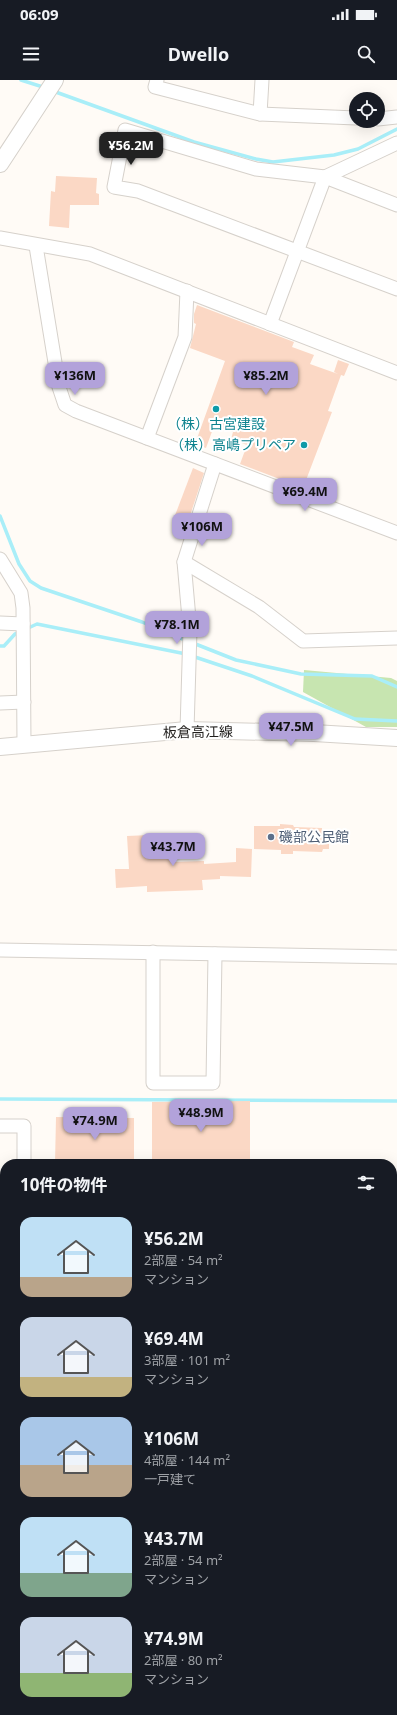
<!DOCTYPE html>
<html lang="ja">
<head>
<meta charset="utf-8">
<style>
  :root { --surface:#171b24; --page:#242831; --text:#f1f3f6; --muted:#9ea1a6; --accent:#b2a2da }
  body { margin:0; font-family:"Noto Sans","Noto Sans JP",sans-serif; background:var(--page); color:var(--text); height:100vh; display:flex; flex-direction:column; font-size:15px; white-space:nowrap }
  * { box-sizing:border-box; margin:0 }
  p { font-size:13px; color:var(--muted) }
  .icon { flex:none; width:22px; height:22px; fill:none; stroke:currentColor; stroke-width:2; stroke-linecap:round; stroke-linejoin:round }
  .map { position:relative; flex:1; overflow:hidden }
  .drawer { position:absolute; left:0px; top:1079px; width:397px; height:556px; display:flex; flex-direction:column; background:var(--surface); border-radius:16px 16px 0 0; box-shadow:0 4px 16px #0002 }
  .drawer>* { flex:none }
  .buttons { position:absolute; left:349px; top:12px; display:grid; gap:8px }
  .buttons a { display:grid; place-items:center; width:36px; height:36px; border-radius:50%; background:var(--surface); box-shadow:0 4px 16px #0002; font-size:20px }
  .price { position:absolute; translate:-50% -34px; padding:0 9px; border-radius:8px; background:var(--accent); color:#111; font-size:13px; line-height:26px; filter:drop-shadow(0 1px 2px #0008) }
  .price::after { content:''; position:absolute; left:50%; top:24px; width:12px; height:9px; margin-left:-6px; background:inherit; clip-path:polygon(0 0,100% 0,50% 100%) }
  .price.current { background:#222; color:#fff }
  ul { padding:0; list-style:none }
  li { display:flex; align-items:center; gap:12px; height:100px; padding:0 20px }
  li span { display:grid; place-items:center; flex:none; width:112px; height:80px; border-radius:12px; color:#555 }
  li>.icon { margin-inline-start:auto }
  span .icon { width:48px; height:48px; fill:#fffc; stroke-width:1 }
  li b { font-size:17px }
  h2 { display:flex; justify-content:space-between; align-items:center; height:48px; padding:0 20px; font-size:17px }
  .status { display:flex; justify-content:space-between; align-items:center; height:28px; padding:0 20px; background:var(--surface); direction:ltr }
  .status svg { height:11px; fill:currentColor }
  header { display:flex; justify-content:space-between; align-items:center; height:52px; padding:0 20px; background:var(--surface); font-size:18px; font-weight:700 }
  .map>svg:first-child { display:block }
</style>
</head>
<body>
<div class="status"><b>06:09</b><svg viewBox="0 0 49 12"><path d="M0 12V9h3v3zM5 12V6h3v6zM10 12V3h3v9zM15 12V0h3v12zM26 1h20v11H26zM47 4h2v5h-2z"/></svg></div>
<header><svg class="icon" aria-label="menu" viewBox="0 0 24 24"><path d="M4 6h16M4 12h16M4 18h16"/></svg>Dwello<svg class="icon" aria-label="search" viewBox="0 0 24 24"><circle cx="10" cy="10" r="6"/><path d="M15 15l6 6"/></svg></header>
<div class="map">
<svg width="397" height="1635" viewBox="0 0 397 1635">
  <rect width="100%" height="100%" fill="#fffbf6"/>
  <path fill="#c7e5b0" d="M304,590l87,8 6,3v46h-31l-63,-35z"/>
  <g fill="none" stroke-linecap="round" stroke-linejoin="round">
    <g stroke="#a9eef8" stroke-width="3.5">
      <path d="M21,0l25,8"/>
      <path d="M53,11l141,51 62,17 17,3 61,-7 24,-6 39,-20"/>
      <path d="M0,436l19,48 11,17 11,7 101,34 45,19"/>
      <path d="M26,549l11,-5 149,30"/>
      <path d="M193,563l43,17 65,14 71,2 25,11"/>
      <path d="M0,566h4l11,-12 6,-2"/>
      <path d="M192,576l60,20 103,43 42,2"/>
      <path d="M0,1019l397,2"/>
    </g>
    <g stroke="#a9eef8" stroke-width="21">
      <path d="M0,1241l5,-1"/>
      <path d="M302,1630l1,5"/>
    </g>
  </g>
  <g fill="#fbd8c5">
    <path d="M56,96l41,2 -1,15 3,1v11h-29l-1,23 -20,-2 2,-35 4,1z"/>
    <path d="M197,225l97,37 -2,5 22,8 -4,9 28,10 -4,-2 4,-12 11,4 -5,12 -3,-1 -13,36 4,1 -29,76 -63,-24 7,-19 -16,-6 2,-7 -19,-6 -8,22 -11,-4 30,-83 -35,-13 6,-24 -2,-1v-9z"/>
    <path d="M193,388l11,5 -21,64 -9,-19z"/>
    <path d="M280,744l13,1 1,2 28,1v3h7v18h-6l-1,3 -29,-1v3h-12v-4l-27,-1v-23h26z"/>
    <path d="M172,754l2,28 30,-1v3l32,-2v-14l16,1 -1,28 -31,-1v3l-18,1 1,10 -56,2v-6l-31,2 -1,-19h14l-2,-33z"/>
    <path d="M250,1021v63h-98v-62z"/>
    <path d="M56,1037l78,1v46h-79z"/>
  </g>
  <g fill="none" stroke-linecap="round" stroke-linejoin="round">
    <defs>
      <g id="minor">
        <path d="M157,0l-2,7 105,27 96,4"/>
        <path d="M260,34l2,-34"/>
        <path d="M378,39l19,-2"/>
        <path d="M397,63l-72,34 -69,-8 -131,-39 -11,57 24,4 259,98"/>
        <path d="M0,158l90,16 307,119"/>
        <path d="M36,166l23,141 6,18 11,6 321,122"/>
        <path d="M270,244l55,-147 72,28"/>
        <path d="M147,358l38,-101 2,-46"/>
        <path d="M0,479l21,34 2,15 1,136"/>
        <path d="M184,482l75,45 44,34 94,-3"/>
        <path d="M0,543l23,1"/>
        <path d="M0,623l24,-1"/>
        <path d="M187,650l3,-100 -6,-68 31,-98"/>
        <path d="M0,870l397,7"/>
        <path d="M153,872v131h60l2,-129"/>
        <path d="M0,1046h24v38"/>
        <path d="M0,1153h5"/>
        <path d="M392,1156h5"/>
        <path d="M0,1253l5,-1"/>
        <path d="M0,1440h5"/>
        <path d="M392,1442h5"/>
        <path d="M15,1630v5"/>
        <path d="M292,1630v5"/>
        <path d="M85,1635l22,-5"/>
      </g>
      <g id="major">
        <path d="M0,84l55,-84"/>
        <path d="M0,667l187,-17 127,3 83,5"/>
      </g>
    </defs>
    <use href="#minor" stroke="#d6d1cb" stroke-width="15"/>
    <use href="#major" stroke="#d6d1cb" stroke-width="18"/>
    <use href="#minor" stroke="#fff" stroke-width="13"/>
    <use href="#major" stroke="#fff" stroke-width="16"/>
  </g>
  <g fill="#0f9aa8" stroke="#fff" stroke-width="1.5">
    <circle cx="216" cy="329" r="4"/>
    <circle cx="304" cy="365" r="4"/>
  </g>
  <circle fill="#5c6f8a" stroke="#fff" stroke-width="1.5" cx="271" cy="757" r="4"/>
  <g text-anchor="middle" stroke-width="4" stroke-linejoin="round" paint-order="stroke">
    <g font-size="14" fill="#0d838f" stroke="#fff">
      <text x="216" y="349">（株）古宮建設</text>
      <text x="296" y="370" text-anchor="end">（株）高嶋プリペア</text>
    </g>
    <g font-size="14" fill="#211f1d" stroke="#fff">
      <text transform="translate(198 652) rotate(-1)" y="5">板倉高江線</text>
    </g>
    <g font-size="14" fill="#4e5e75" stroke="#fff" text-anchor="start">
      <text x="279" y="762">磯部公民館</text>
    </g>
  </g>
</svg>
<div class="buttons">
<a><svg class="icon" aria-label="locate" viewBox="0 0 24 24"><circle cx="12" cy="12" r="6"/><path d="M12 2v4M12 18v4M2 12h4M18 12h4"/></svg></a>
</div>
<b class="price current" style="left:131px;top:86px">¥56.2M</b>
<b class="price" style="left:75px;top:316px">¥136M</b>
<b class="price" style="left:266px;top:316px">¥85.2M</b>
<b class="price" style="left:305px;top:432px">¥69.4M</b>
<b class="price" style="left:202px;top:467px">¥106M</b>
<b class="price" style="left:177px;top:565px">¥78.1M</b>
<b class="price" style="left:291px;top:667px">¥47.5M</b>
<b class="price" style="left:173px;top:787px">¥43.7M</b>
<b class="price" style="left:201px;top:1053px">¥48.9M</b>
<b class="price" style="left:95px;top:1061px">¥74.9M</b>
<section class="drawer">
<h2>10件の物件<svg class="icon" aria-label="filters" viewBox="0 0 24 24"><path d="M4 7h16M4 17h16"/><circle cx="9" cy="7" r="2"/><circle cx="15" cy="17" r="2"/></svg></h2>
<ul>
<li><span style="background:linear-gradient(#bfe0f5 75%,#b9a48a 0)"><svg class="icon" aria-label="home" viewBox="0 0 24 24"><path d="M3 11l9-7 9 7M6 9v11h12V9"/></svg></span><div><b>¥56.2M</b><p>2部屋 · 54 m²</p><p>マンション</p></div></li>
<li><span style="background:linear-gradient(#c9d6e8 75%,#c2b280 0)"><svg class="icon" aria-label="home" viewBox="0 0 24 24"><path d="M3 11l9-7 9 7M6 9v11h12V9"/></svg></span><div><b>¥69.4M</b><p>3部屋 · 101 m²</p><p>マンション</p></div></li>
<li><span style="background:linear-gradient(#a9c7e8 60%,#b9a48a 0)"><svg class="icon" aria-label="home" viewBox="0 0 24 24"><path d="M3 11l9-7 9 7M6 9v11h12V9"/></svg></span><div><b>¥106M</b><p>4部屋 · 144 m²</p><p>一戸建て</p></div></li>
<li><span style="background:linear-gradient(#bfe0f5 70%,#7fa58c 0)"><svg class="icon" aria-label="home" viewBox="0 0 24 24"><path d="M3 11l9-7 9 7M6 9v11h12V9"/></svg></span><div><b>¥43.7M</b><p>2部屋 · 54 m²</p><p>マンション</p></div></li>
<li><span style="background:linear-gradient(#c9d6e8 70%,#8fb573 0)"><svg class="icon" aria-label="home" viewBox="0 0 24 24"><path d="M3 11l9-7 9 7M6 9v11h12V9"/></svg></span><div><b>¥74.9M</b><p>2部屋 · 80 m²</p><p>マンション</p></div></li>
</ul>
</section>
</div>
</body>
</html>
